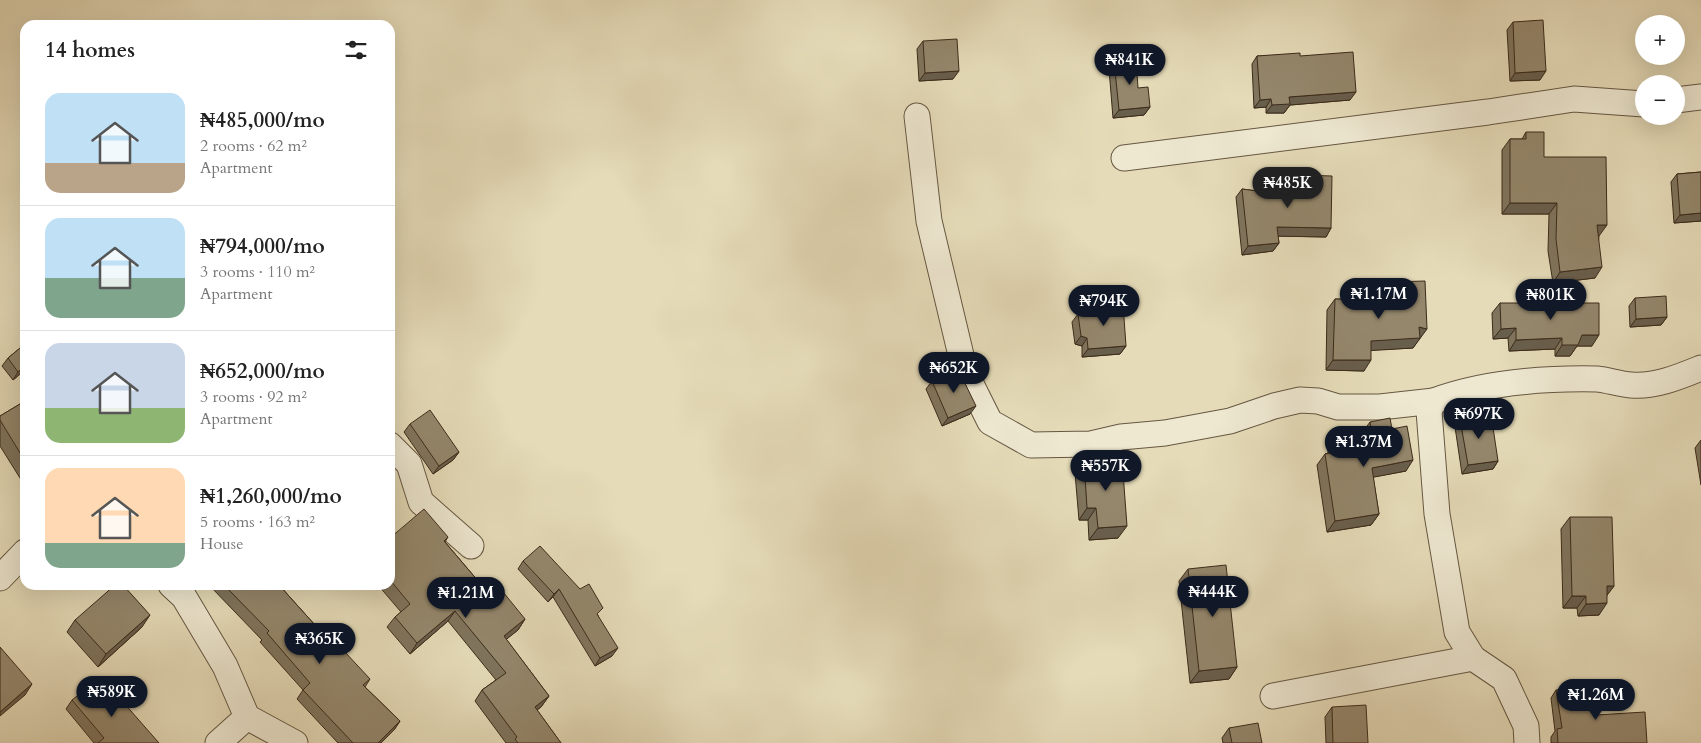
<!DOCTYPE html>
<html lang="en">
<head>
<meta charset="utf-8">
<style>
  :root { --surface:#fff; --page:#f6f6f6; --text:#222; --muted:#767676; --line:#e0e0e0; --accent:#111827 }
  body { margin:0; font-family:Cardo,serif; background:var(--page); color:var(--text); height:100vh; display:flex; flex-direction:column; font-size:19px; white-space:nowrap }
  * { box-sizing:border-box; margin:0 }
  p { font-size:16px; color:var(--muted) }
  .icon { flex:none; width:28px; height:28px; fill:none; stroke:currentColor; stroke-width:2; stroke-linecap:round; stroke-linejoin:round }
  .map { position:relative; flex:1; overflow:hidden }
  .panel { position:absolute; left:20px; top:20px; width:375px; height:570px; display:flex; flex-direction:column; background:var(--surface); border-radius:15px; box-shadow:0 5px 20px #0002 }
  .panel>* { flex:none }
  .fabs { position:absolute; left:1635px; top:15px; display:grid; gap:10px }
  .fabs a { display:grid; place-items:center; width:50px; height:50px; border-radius:50%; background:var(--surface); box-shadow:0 5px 20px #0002; font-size:25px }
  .price { position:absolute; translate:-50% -42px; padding:0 11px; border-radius:18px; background:var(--accent); color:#fff; font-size:16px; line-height:32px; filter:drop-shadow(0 1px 2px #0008) }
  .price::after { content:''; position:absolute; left:50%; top:30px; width:15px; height:11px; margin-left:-8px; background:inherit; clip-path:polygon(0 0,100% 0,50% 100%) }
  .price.current { background:#222; color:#fff }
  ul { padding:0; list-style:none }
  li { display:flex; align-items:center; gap:15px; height:125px; padding:0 25px }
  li+li { border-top:1px solid var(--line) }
  li span { display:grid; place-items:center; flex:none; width:140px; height:100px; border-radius:15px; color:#555 }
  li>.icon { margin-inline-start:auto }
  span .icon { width:60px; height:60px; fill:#fffc; stroke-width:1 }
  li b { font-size:21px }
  h2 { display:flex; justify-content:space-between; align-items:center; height:60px; padding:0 25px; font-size:21px }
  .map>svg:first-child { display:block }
</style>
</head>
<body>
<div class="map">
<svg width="1701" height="743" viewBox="0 0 1701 743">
  <rect width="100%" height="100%" fill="#e5dbb8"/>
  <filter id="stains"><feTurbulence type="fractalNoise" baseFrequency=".004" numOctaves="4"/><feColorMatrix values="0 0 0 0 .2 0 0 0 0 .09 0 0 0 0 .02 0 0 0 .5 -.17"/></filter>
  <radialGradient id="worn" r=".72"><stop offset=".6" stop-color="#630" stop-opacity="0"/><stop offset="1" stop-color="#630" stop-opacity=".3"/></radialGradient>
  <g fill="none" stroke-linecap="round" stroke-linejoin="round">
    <defs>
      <g id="street">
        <path d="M1676,100l25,-3"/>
        <path d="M917,116l12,105 36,151 25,50 41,23 60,-1 30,-7 44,-4 65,-12 44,-15 26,-6 18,1 20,6h42l54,-6"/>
        <path d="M1124,158l364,-46 86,-13 70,5"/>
        <path d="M390,445l19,19 12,38 50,44"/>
        <path d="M0,578l25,-26"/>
        <path d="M171,585l13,12 41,69 22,51 48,26"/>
        <path d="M1273,696l200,-38"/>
        <path d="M218,743l29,-26"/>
        <path d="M1527,743l-1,-17 -22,-47 -31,-21 -16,-26 -20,-118 -8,-103 5,-10c51,-19 109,-23 163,-22 11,1 22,5 34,6 24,2 48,-8 70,-17"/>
      </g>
    </defs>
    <use href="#street" stroke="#665742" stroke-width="27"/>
    <use href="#street" stroke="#eee8d1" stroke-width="25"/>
  </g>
  <g fill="#7f745d" stroke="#3c2b1a">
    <path d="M1513,22l27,58 -30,1 -3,-51z"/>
    <path d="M923,41l30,38 -34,2 -2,-32z"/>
    <path d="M1257,56h43l50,44 -60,5 -6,8h-18v-6l-12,1 -2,-44z"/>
    <path d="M1114,61l24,27 12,19 -6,8 -31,3 -4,-49z"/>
    <path d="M1526,132l73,104 -4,42 -42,5 -5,-32 1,-37h-47v-64l8,-11h12z"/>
    <path d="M1701,172v49l-27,2 -3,-41 6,-8z"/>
    <path d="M1301,175l30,53 -5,9 -48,-1 1,7 -6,8 -31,4 -6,-58 6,-8 23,3 30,-3v-6z"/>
    <path d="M1391,282l29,57h-1l-6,9 -42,2 -7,21 -38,-1 1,-60 8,-11 49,1 -1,-7z"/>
    <path d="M1635,298l32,19 -6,8 -31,2 -1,-21z"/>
    <path d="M1500,303l92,43h-15l-7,10h-15v-7l-46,2 -1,-13 -15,1 -1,-26z"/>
    <path d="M1088,307l38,39 -6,8 -38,3v-11l-7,-2 -3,-22 6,-8 6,-1z"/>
    <path d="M25,344v26l-12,10 -11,-14 6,-8z"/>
    <path d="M932,381l38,33 -28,12 -16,-37z"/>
    <path d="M25,401v85l-25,-40v-30z"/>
    <path d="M1460,419l38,42 -5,8 -31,5 -7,-47z"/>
    <path d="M1370,422l22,7 14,42 -33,6 6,37 -8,11 -44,7 -10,-67 8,-11 3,-1v-3l7,-10 28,-4 -1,-3z"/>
    <path d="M410,424l49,28 -6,8 -20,14 -29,-42z"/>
    <path d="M1701,440v45l-6,-37z"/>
    <path d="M1084,461l34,77 -29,2 -1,-20h-9l-4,-47z"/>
    <path d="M1570,517l44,69 -7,9 -8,20 -21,1 -1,-8h-14l-2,-79z"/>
    <path d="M448,537l-3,5 45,53 35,24 -7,11 -12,9 43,57 -8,11 -4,3 24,33h-55l-31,-42 7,-11 14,-10 -48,-59 -38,33 -23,-27 8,-10 6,-5 -23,-27h12v-47z"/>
    <path d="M523,561l75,54 14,41 -17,10 -42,-69 -5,5 -30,-33z"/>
    <path d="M1188,569l49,98 -8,12 -39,4 -11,-102z"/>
    <path d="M209,585h71v1l61,68 29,25 -5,8 35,34 -6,9 -13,13h-43l-41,-44 6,-9 -43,-48 2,-2z"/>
    <path d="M75,620l67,7 -44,40 -31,-35z"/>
    <path d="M1556,690l40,25 51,28h-96v-6l4,-6 -4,-33z"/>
    <path d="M72,700l37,1 50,42h-65l-28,-34z"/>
    <path d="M1332,707l36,36h-42l-1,-26z"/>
    <path d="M1229,728l33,15h-39l-1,-5z"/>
  </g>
  <g fill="#685e4c" stroke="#3c2b1a">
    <path d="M959,71l-6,8 -34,2 6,-8z"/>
    <path d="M1546,71l-6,9 -30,1 5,-8z"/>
    <path d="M1356,92l-6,8 -60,5 -6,8h-18l6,-8 17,-8z"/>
    <path d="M1271,99l-5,8 -12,1 6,-8z"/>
    <path d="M1150,107l-6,8 -31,3 6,-8z"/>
    <path d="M1510,203h47l-8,11h-47z"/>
    <path d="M1701,213v8l-27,2 6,-8z"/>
    <path d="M1597,225h10l-8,11 -10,1z"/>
    <path d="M1277,227l54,1 -5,9 -55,-1z"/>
    <path d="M1279,243l-6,8 -31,4 6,-9z"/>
    <path d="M1602,267l-7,11 -42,5 7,-11z"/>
    <path d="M1667,317l-6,8 -31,2 6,-8z"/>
    <path d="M1419,327l8,2 -14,19 -49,3 7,-10z"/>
    <path d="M1516,328l-8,10 -15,1 8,-10z"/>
    <path d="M1582,335h17l-7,11h-15l-7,10h-15l7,-11z"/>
    <path d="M1081,336l6,2 -5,8 -7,-2z"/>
    <path d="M1562,338l-7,11 -46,2 7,-11z"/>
    <path d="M1126,346l-6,8 -38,3 6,-8z"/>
    <path d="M1333,360h38l-7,11 -38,-1z"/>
    <path d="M25,366v4l-12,10 5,-8z"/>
    <path d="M976,406l-6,8 -28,12 6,-8z"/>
    <path d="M459,452l-6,8 -20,14 6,-8z"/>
    <path d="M1413,460l-7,11 -42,8 8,-11z"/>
    <path d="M1498,461l-5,8 -31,5 6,-9z"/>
    <path d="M1087,508h9l-8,12h-9z"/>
    <path d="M1379,514l-8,11 -44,7 8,-11z"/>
    <path d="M1127,526l-9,12 -29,2 9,-12z"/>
    <path d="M1607,586h7l-9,12z"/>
    <path d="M559,589l-6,8 -5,5 6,-8z"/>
    <path d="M1572,596h14l-9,12h-14z"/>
    <path d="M1607,603l-8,12 -21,1 8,-12z"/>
    <path d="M455,611l-7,10 -38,33 7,-11z"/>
    <path d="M150,615l-8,12 -44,40 8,-13z"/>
    <path d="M525,619l-7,11 -21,17 7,-11z"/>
    <path d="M618,648l-6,8 -17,10 5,-8z"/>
    <path d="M1237,667l-8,12 -39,4 9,-12z"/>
    <path d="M32,684l-7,11 -25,21v-4z"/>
    <path d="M549,696l-8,11 -13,10 7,-10z"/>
    <path d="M400,721l-6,9 -13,13h-3z"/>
  </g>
  <g fill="#94876c" stroke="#3c2b1a">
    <path d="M1543,20l3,51 -31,2 -2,-51z"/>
    <path d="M957,39l2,32 -34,2 -2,-32z"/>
    <path d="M1353,52l3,40 -67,5 1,7 -18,1 -1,-6 -11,1 -3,-44 43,-3v3z"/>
    <path d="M1136,59l2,29 10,-1 2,20 -31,3 -5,-49z"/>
    <path d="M1526,132h18v25h62l1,68h-10l5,42 -42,5 -4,-33 1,-36h-47v-64h16z"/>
    <path d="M1701,172v41l-21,2 -3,-41z"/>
    <path d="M1301,175l31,1 -1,52 -54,-1 2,16 -31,3 -6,-57 23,3 35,-4z"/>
    <path d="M1425,281l2,48 -8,-2 1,11 -49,3v19h-38l2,-61 57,1 -1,-18z"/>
    <path d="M1666,296l1,21 -31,2 -1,-21z"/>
    <path d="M1500,303h99v32h-17l-4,10h-16v-7l-46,2v-12l-15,1z"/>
    <path d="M1123,304l3,42 -38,3 -1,-11 -6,-2 -3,-22 8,-1 2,-6z"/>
    <path d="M25,344v22l-7,6 -10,-14z"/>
    <path d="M958,369l18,37 -28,12 -16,-37z"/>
    <path d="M25,401v60l-25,-41v-4z"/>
    <path d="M430,410l29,42 -20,14 -29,-42z"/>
    <path d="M1491,414l7,47 -30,4 -8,-46z"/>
    <path d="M1390,418l2,11 15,-3 6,34 -41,8 7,46 -44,7 -10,-67 12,-2 -2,-12 37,-6 -2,-12z"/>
    <path d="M1122,459l5,67 -29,2 -2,-20h-9l-3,-47z"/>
    <path d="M424,509l24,28 -4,4 46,54 9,-8 26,32 -21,17 45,60 -14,11 26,36h-43l-3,-4 2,-2 -35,-47 24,-17 -51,-62 -38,32 -22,-26 15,-13 -20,-24v-42z"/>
    <path d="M1570,517h42l2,69h-7v17l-21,1v-8h-14z"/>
    <path d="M540,546l40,43 9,-5 14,24 -6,6 21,34 -18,10 -41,-69 -5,5 -31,-33z"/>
    <path d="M1226,565l11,102 -38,4 -11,-102z"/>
    <path d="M115,585h8l27,30 -44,39 -31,-34z"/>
    <path d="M224,585h55l62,69 3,-3 26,28 -7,6 37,36 -22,22h-25l-50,-53 7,-7 -43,-50 2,-2z"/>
    <path d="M0,647l32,37 -32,28z"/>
    <path d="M93,683l16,18 7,-7 43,49h-61l6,-5 -32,-38z"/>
    <path d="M1592,685l4,30 49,-3 2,31h-89l-1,-14 5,-1 -6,-38z"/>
    <path d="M1366,705l2,38h-35l-1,-36z"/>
    <path d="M1258,723l4,20h-30l-3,-15z"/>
  </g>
  <rect width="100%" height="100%" filter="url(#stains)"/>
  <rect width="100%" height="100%" fill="url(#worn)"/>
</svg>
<div class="fabs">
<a>+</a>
<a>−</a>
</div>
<b class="price" style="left:1130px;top:86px">₦841K</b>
<b class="price current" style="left:1288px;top:209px">₦485K</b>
<b class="price" style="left:1379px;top:320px">₦1.17M</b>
<b class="price" style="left:1551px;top:321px">₦801K</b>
<b class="price" style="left:1104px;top:327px">₦794K</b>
<b class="price" style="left:954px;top:394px">₦652K</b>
<b class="price" style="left:1479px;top:440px">₦697K</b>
<b class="price" style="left:1364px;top:468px">₦1.37M</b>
<b class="price" style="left:1106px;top:492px">₦557K</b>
<b class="price" style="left:1213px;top:618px">₦444K</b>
<b class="price" style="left:466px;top:619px">₦1.21M</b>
<b class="price" style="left:320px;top:665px">₦365K</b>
<b class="price" style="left:112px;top:718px">₦589K</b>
<b class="price" style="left:1596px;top:721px">₦1.26M</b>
<section class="panel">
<h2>14 homes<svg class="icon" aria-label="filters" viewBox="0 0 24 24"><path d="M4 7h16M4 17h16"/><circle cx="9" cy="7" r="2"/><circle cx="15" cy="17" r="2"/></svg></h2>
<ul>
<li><span style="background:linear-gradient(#bfe0f5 70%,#b9a48a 0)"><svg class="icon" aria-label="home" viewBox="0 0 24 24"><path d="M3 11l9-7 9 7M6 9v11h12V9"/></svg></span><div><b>₦485,000/mo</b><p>2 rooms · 62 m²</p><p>Apartment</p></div></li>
<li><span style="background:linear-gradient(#bfe0f5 60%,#7fa58c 0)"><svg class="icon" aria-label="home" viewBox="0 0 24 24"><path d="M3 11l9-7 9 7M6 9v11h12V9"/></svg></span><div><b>₦794,000/mo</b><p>3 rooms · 110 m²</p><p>Apartment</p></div></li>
<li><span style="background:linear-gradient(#c9d6e8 65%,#8fb573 0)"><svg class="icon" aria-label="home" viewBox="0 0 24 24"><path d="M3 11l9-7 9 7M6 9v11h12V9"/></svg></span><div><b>₦652,000/mo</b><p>3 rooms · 92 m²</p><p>Apartment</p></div></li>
<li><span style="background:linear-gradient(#ffd9b3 75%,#7fa58c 0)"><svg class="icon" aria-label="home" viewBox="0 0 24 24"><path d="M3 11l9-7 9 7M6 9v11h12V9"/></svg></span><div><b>₦1,260,000/mo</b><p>5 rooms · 163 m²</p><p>House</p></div></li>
</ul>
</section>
</div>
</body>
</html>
